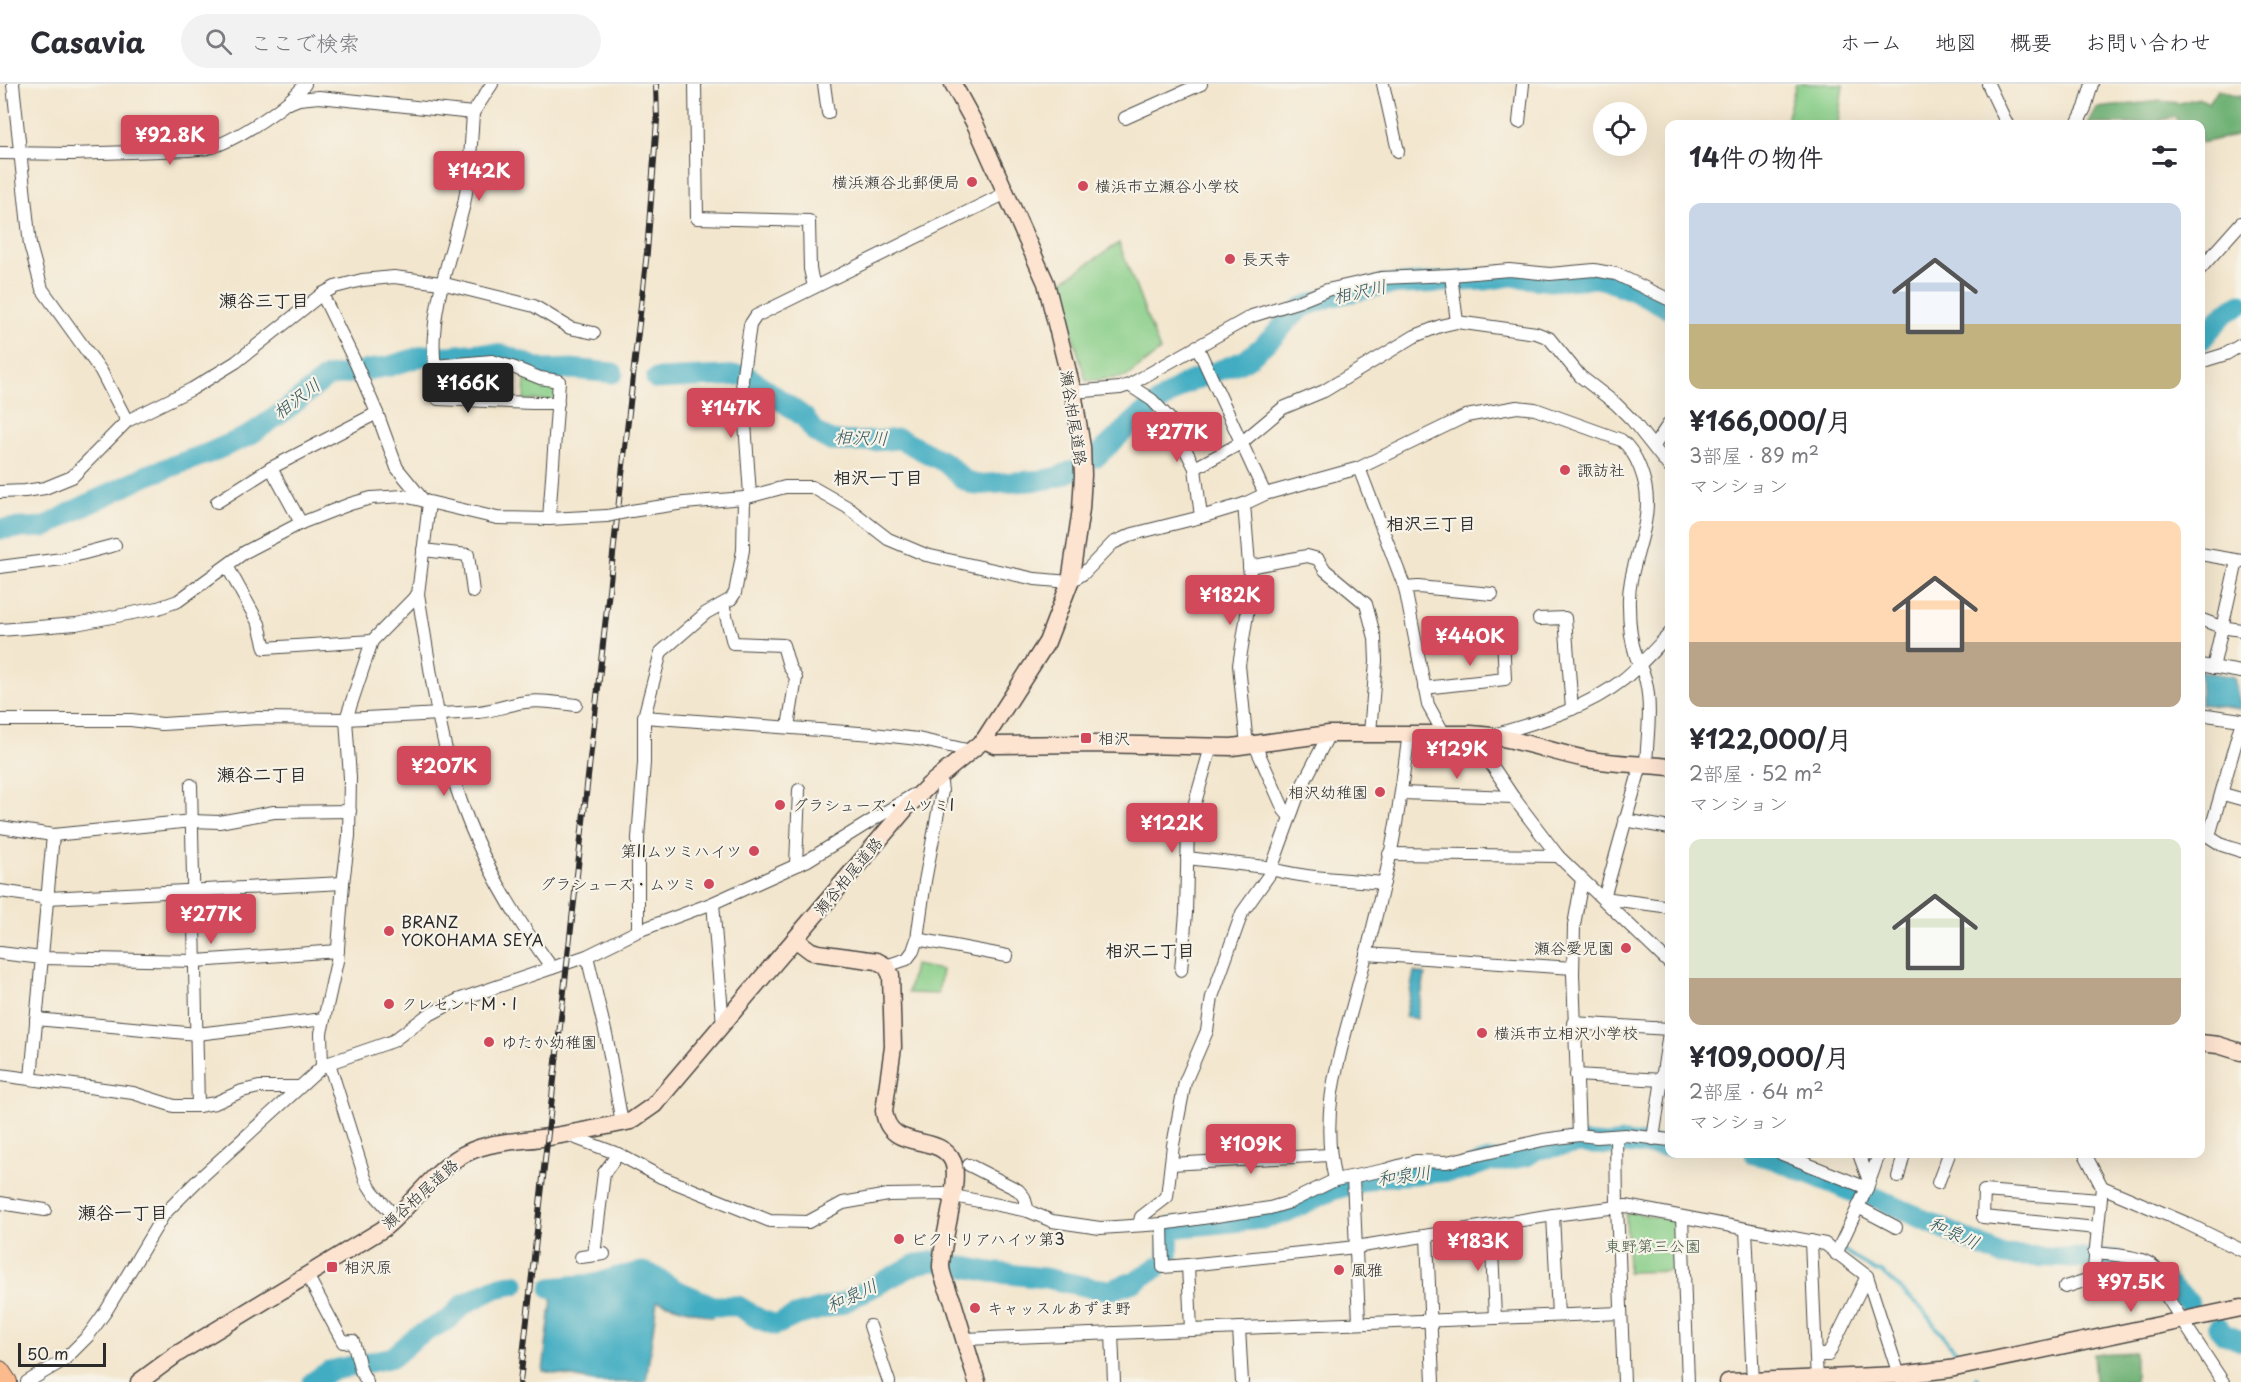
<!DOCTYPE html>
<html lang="ja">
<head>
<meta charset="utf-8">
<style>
  :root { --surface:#fff; --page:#f2f2f3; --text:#2b2b33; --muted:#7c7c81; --line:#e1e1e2; --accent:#d1495b }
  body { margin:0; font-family:"Playpen Sans","Klee One",sans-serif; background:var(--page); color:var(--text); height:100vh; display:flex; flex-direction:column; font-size:22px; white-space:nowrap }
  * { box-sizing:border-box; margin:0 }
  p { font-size:20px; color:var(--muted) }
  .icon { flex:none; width:33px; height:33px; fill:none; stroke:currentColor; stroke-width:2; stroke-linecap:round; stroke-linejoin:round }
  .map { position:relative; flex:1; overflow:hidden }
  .panel { position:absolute; left:1665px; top:36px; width:540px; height:1038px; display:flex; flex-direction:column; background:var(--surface); border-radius:12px; box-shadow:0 6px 24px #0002 }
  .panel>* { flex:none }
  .fabs { position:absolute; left:1593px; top:18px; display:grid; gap:12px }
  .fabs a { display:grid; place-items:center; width:54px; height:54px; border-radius:50%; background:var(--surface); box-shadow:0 6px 24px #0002; font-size:30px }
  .scale { position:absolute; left:18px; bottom:15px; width:88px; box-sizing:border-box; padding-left:6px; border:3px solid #2b2b2b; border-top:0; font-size:16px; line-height:21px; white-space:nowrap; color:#2b2b2b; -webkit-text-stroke:4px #f7f3e8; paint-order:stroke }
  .price { position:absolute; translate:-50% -51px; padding:0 14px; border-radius:6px; background:var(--accent); color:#fff; font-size:20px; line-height:39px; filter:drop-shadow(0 2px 3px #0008) }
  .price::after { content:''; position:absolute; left:50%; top:36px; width:18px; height:14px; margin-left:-9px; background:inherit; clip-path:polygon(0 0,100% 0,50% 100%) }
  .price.selected { background:#222; color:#fff }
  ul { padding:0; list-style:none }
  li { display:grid; align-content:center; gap:12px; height:318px; padding:0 24px }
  li span { display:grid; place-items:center; height:186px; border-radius:12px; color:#555 }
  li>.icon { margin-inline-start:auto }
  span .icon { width:108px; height:108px; fill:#fffc; stroke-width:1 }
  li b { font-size:26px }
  h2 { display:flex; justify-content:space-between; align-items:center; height:72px; padding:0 24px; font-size:26px }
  header { display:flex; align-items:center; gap:36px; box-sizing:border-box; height:84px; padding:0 30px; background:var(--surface); border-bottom:2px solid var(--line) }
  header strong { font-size:28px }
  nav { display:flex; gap:33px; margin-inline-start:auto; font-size:21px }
  .search { width:420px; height:54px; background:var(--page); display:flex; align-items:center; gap:15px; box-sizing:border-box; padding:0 21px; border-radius:33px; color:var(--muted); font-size:22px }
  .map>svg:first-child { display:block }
</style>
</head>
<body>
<header>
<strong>Casavia</strong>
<div class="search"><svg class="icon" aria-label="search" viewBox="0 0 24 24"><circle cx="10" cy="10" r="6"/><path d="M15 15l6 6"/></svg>ここで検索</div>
<nav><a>ホーム</a><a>地図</a><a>概要</a><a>お問い合わせ</a></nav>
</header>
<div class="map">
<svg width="2241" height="1298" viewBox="0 0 2241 1298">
  <rect width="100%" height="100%" fill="#f7f3e8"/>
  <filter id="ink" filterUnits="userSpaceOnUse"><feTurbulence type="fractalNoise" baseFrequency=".0167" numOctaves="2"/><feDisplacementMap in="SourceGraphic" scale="12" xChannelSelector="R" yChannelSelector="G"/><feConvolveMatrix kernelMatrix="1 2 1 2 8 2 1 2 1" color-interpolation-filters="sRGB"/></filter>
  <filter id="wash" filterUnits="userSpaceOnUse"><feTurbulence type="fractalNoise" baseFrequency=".008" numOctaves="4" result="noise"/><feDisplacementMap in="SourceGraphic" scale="24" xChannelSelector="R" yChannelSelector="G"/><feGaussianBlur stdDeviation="1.35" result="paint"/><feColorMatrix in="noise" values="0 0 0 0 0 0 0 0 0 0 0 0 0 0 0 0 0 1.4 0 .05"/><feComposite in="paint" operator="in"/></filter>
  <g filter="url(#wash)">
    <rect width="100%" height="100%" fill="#f3e6ce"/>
    <g fill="#88ce88" stroke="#5a7c5a" stroke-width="1.5">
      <path d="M1796,0h47l-5,40h-53z"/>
      <path d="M1119,159l41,108 -34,26 -40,4 -28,-97z"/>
      <path d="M525,291l31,8v17h-32z"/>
      <path d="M914,881l28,5 -4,24 -30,-1z"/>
      <path d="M1630,1128l50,10 -1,49 -51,1 -2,-57z"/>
    </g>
    <g fill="#6eb174" stroke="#4c6e50" stroke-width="1.5">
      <path d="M2218,5l18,7 5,-1v39l-40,9 -1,-19h-20l-5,-7 -14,3v4h-73l9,-16 64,-7 18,2 20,-5 10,5z"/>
      <path d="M2135,1268v30h-40l-2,-28z"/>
    </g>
    <g fill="#43adc2" stroke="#376c76" stroke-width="1.5">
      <path d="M2200,587l34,6 7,32 -40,-5z"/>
      <path d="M1414,888l11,3 -8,44 -12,-2z"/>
      <path d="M649,1191l27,15 37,16 -1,11 -55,-16 -11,81h-49l-54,-11 10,-80 78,-15z"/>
    </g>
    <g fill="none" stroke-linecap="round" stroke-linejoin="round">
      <g stroke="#43adc2" stroke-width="4">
        <path d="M1843,1166l32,21 7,1 41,38 33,42"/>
        <path d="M1976,1293l4,5"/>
      </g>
      <g stroke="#43adc2" stroke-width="21">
        <path d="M2200,257l26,-29 15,-8"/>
        <path d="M656,295l90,-4 58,42 11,15 16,9 27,1 42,-3 46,24 17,16 12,6 68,-5 15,-3 16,-7"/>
        <path d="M1096,373l43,-40 45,-33 62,-24 27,-23 14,-16 16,-14 27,-10 54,-12 101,-5 26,-4 39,5 44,-3 11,2 34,13 31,16"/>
        <path d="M0,445l46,-2 24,-14 78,-38 61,-22 39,-17 35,-24 44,-35 63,-11 36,-11 21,1 32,-3 25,2 39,15 29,-1 41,4"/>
        <path d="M1754,1070l20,5 82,34 14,2 131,60 115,5"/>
        <path d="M1168,1174l1,-27 2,-3 91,-9 22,-6 49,-23 45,-13 86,-7 25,-9h12l26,-5 10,-7 43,-6 29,2 15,-2 46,4"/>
        <path d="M2167,1200l22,19"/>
        <path d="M551,1204l49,-5 17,-6 25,-5 8,2 26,16 37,16h25l21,13 17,6 19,-9 48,-13 73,-39 19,-3 55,11 55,6 48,10 18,2 25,-9 21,-14"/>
        <path d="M2218,1243l6,7 17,7"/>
        <path d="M313,1298l16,-11 64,-14 23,-20 33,-18 15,-15 32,-16 19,-4"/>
      </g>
    </g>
  </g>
  <g filter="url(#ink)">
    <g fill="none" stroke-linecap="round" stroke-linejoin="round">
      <defs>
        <g id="street">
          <path d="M13,0l17,161 12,44 59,82 26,50"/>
          <path d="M695,0l2,134 112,3 1,48 4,18"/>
          <path d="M824,0l4,29"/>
          <path d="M1383,0l15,67"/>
          <path d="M1988,0l19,40"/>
          <path d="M289,19l10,-4 20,-2 154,16 19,-29"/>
          <path d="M473,29c-2,30 -3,61 -9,91 -11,44 -27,85 -30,130 -2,22 2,43 4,65l94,4h26"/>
          <path d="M1125,34l76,-34"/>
          <path d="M1519,38l4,-38"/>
          <path d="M2077,40l8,-16 7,-24"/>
          <path d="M0,69l72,1 117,-4c6,-1 13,-1 19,-2 26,-6 81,-42 97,-64"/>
          <path d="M2200,185l41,-46"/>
          <path d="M1451,191l6,47"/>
          <path d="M322,210l34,70 21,49 20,55 27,33"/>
          <path d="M1197,262l68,148"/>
          <path d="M2200,278l26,-8 15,-9"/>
          <path d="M434,282l58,-5 23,7 25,10 19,3 -10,138"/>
          <path d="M1129,301l23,15 17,18 26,50 6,49"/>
          <path d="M1073,308l47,-4 9,-3 123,-69 48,-15 27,-11 54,-12 70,-3 58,-5 41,4 44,-4 22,4 54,26"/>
          <path d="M1654,362l16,-24"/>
          <path d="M271,384l30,55"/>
          <path d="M1195,384l46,-25 42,-35 41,-17 91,-55 25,-10 17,-4 79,11 13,5 31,38 36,28 16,16 38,48"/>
          <path d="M1359,384l46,120 23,117 16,29"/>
          <path d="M0,408l25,-1 20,-3 27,-11 55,-56 65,-32 44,-27 86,-68 13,-7 27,-7 32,-3 47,6 93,23 36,22 24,5"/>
          <path d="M750,411l-8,-115 8,-55 6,-9 250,-123"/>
          <path d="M217,418l54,-34 106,-55"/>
          <path d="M1244,420l7,85 -12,76 8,81"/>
          <path d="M631,427l53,-8 60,-5 41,-11h27l35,20 41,32 38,16 109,24 35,3 14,-9 29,-30 20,-9 68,-17 43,-13 21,-10 94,-26 107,-52 51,-9 18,2 86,31c16,12 26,42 26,62 0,36 -20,69 -18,104 0,17 2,35 7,50 3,9 8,17 10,26 6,27 1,56 0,83"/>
          <path d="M423,466l45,5 5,37"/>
          <path d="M2200,470l41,7"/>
          <path d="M227,482l32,58 6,24 107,-7"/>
          <path d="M0,483l62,-8 53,-14"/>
          <path d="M1249,483l58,-11 11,3 7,11 41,34 9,34 1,23 -6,72"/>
          <path d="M1405,504l13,-1 74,7"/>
          <path d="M418,510c10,59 17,118 33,175 19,72 57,139 101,199"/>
          <path d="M723,520l10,39 50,2 6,21 7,12 -8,49"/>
          <path d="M1539,535l26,-1 7,91"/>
          <path d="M2200,535l21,8 20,3"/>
          <path d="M0,546l76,-6 82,-16 20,-7 67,-49 56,-29 49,-19 21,-6 33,-2 93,22 52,1 58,-3"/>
          <path d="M2200,581l41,7"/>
          <path d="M2213,584l24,-107"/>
          <path d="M1424,604l81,-9 -2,-43"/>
          <path d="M2200,630l41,6"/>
          <path d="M644,633l229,17 45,5 53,12"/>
          <path d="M0,636h131l31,4 96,-6 88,1 132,-7c14,-1 27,-6 41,-9 18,-4 39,0 57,2"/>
          <path d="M1471,650l42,63 45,59 112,108"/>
          <path d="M1493,651c45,-13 93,-26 131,-56 17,-14 31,-30 46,-46"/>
          <path d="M1255,661l29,65 6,7"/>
          <path d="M1641,681l-37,133 66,9"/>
          <path d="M191,701l7,321"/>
          <path d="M1401,709l112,4"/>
          <path d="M2223,710l18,5"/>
          <path d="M1624,736l46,8"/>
          <path d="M0,743l53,8 139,-14 27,1 55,-10 76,-1"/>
          <path d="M2200,747l22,14 19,6"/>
          <path d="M2209,752l32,-112"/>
          <path d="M1389,770l169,2"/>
          <path d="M1187,774l78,9c37,12 80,12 119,16"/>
          <path d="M796,781l3,-75"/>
          <path d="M0,807l48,7 295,-15"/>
          <path d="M713,819l10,122"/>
          <path d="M638,847v-93l6,-75v-46l17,-65 45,-39 25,-14 4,-6 8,-43 1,-52"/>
          <path d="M917,855l90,17"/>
          <path d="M0,869l42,5 154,3 142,-10"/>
          <path d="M1366,870l207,14"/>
          <path d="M587,872l20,83 15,84"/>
          <path d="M886,882l21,-7 6,-8 4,-12 8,-58 17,-90 -2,-15"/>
          <path d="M1181,886l5,-57 2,-86 23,-80"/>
          <path d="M36,935l161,15 127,-15"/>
          <path d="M1573,939l96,6"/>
          <path d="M329,979l37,118 7,11 23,26"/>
          <path d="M322,983l-1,-34 16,-72 6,-78 6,-47 1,-58 -4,-59 26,-78 46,-47 11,-91"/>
          <path d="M0,991l133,18 41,13h24l17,-3 27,-12 17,-4h40"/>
          <path d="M1576,991l86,5"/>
          <path d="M31,994l22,-243"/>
          <path d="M565,1050l53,20 43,23 109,44 38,1 35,-19 45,-8 56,-1 84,17 24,10 48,7 62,-4 108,-16 20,-6 45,-22 50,-10 31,-9 31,1 96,-22 36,-5 18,2 28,-2 45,5"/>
          <path d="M1579,1051l-6,-161 1,-49 8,-45"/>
          <path d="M1616,1052l1,70 7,176"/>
          <path d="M1653,1055l17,-113"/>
          <path d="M1782,1070l85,34"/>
          <path d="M1859,1070l10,27"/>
          <path d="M2085,1070l17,33 -9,91"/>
          <path d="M1171,1080l158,-9"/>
          <path d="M969,1081l49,25 6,7 4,14"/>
          <path d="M1353,1093l6,146"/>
          <path d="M1898,1093l6,-23"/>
          <path d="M1335,1096c-15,-65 2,-117 19,-179 10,-38 20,-76 29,-115 13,-50 19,-102 26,-153"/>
          <path d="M1938,1099l11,-29"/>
          <path d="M2102,1103l84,36 55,27"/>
          <path d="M0,1119l45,7"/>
          <path d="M1858,1123l38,20"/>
          <path d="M1553,1131l5,100"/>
          <path d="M1682,1133l6,165"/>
          <path d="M1162,1140l1,43 25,-2 3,65"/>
          <path d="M1139,1141l2,-8 26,-20 6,-52 12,-63 22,-51 5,-34 30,-84 27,-38 31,-85 29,-56"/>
          <path d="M1491,1142l4,92"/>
          <path d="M2097,1144l-114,-11 1,-26 116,9"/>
          <path d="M1746,1145l7,153"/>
          <path d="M1427,1152l6,146"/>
          <path d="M1811,1157l6,141"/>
          <path d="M2094,1169c27,3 71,1 69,38"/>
          <path d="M1836,1170l31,-66 12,-34"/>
          <path d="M594,1171l10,-82 14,-19"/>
          <path d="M581,1173l23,-3"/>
          <path d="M1188,1181l168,-18 197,-32 73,-9 199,38 42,32 32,99"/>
          <path d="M307,1191l36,67 10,-1 8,30 6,11"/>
          <path d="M2065,1203l28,-9 26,2 44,11 60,91"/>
          <path d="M870,1242l19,56"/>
          <path d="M1239,1244l3,54"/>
          <path d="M1112,1249l2,49"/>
          <path d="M965,1255l656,-26"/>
          <path d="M1816,1271h12l39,-79"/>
          <path d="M27,1298l37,-22 24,-24 18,-25 58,-97 34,-34 124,-113 7,-4 64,-22 32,-24 33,-17 129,-44 51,-25 75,-28 95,-43 105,-65"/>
        </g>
        <g id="secondary">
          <path d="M984,656l11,5 99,-1 138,3 97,-13h142c40,2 76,17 115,25 27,5 56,5 84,8"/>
          <path d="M795,855l16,12 7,2 59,8 9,5 5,9 2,72 -9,64c5,43 56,20 69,51 8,19 -12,81 -12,105 1,11 8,25 12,35 8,27 16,53 24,80"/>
          <path d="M2200,959l18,2 23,7"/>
          <path d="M139,1298l38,-28 206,-125c26,-21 45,-51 73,-70 28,-19 61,-17 93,-22 25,-4 49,-9 73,-14l9,-2 23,-16 253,-298 22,-22 55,-45 63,-98 23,-60 11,-73 2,-34 -1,-28 -9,-55 -27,-109 -70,-157 -23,-42"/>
          <path d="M1728,1298l171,-7 51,-6 291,-61"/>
        </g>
        <path id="primary" d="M0,1286l8,12"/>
      </defs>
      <use href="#street" stroke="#494743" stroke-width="14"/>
      <use href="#secondary" stroke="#494743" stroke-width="19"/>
      <use href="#primary" stroke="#494743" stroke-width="20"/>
      <use href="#street" stroke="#fff" stroke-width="12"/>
      <use href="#secondary" stroke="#fde4d1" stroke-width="16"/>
      <use href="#primary" stroke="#fbbb8c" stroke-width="18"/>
      <defs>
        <path id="rail" d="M520,1298l127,-1130 10,-132 -1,-36"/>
      </defs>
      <use href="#rail" stroke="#2b2b2b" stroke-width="6"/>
      <use href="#rail" stroke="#f7f3e8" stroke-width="4" stroke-dasharray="11" stroke-linecap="butt"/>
      <defs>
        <path id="street-bridge" d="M607,432l24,-5"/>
      </defs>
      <use href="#street-bridge" stroke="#494743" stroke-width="14" stroke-linecap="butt"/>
      <use href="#street-bridge" stroke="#fff" stroke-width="12"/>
    </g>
  </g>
  <g fill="#d1495b" stroke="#f7f3e8" stroke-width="2">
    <circle cx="972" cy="98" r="6"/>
    <circle cx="1083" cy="102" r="6"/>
    <circle cx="1230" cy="175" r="6"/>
    <circle cx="1565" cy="386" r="6"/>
    <rect x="1080" y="648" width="12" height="12" rx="3"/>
    <circle cx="1380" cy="708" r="6"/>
    <circle cx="780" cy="721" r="6"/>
    <circle cx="754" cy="767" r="6"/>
    <circle cx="709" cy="800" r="6"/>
    <circle cx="389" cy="847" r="6"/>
    <circle cx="1626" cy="864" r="6"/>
    <circle cx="389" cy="920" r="6"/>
    <circle cx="1482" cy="949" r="6"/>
    <circle cx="489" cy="958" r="6"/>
    <circle cx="899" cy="1155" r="6"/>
    <rect x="326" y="1177" width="12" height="12" rx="3"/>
    <circle cx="1339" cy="1186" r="6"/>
    <circle cx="975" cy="1224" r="6"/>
  </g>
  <g text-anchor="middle" stroke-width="4.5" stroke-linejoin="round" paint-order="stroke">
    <g font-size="16" fill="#2b2b2b" stroke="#f7f3e8" text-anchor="start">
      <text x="960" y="104" text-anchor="end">横浜瀬谷北郵便局</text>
      <text x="1095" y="108">横浜市立瀬谷小学校</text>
      <text x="1242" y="181">長天寺</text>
      <text x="1577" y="392">諏訪社</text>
      <text x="1098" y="660">相沢</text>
      <text x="1368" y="714" text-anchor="end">相沢幼稚園</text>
      <text x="792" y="727">グラシューズ・ムツミI</text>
      <text x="742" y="773" text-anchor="end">第IIムツミハイツ</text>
      <text x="697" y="806" text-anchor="end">グラシューズ・ムツミ</text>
      <text x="401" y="844">BRANZ<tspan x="401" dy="18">YOKOHAMA SEYA</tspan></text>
      <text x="1614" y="870" text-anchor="end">瀬谷愛児園</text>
      <text x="401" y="926">クレセントM・I</text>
      <text x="1494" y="955">横浜市立相沢小学校</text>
      <text x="501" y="964">ゆたか幼稚園</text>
      <text x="911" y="1161">ビクトリアハイツ第3</text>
      <text x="344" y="1189">相沢原</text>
      <text x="1351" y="1192">風雅</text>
      <text x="987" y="1230">キャッスルあずま野</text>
    </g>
    <g font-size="16" fill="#2b2b2b" stroke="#f7f3e8">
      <text transform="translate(1074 334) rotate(81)" y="6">瀬谷柏尾道路</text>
      <text transform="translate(848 792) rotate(-50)" y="6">瀬谷柏尾道路</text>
      <text transform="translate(420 1110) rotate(-42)" y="6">瀬谷柏尾道路</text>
    </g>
    <g font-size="16" fill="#475c47" stroke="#f7f3e8">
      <text x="1653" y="1168">東野第三公園</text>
    </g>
    <g font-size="18" font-style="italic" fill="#335860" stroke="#f7f3e8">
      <text transform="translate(1360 208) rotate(-12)" y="6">相沢川</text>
      <text transform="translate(297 315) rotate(-37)" y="6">相沢川</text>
      <text transform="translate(861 354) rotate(2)" y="6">相沢川</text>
      <text transform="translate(1404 1092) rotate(-7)" y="6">和泉川</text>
      <text transform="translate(1954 1149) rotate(25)" y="6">和泉川</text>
      <text transform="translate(852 1212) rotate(-25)" y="6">和泉川</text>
    </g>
    <g font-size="18" font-weight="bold" fill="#2b2b2b" stroke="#f7f3e8">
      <text x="264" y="223">瀬谷三丁目</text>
      <text x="878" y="400">相沢一丁目</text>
      <text x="1431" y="446">相沢三丁目</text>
      <text x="262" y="697">瀬谷二丁目</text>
      <text x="1150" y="873">相沢二丁目</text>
      <text x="123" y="1135">瀬谷一丁目</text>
    </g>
  </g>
</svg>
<div class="fabs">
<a><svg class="icon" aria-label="locate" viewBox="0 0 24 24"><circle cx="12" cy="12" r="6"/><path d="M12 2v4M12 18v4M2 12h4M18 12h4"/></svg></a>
</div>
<div class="scale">50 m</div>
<b class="price" style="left:170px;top:82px">¥92.8K</b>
<b class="price" style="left:479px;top:118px">¥142K</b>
<b class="price selected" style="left:468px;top:330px">¥166K</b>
<b class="price" style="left:731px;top:355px">¥147K</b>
<b class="price" style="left:1177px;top:379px">¥277K</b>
<b class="price" style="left:1230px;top:542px">¥182K</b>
<b class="price" style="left:1470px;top:583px">¥440K</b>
<b class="price" style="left:1457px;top:696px">¥129K</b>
<b class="price" style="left:444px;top:713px">¥207K</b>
<b class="price" style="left:1172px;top:770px">¥122K</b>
<b class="price" style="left:211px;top:861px">¥277K</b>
<b class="price" style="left:1251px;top:1091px">¥109K</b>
<b class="price" style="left:1478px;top:1188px">¥183K</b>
<b class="price" style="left:2131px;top:1229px">¥97.5K</b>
<section class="panel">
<h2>14件の物件<svg class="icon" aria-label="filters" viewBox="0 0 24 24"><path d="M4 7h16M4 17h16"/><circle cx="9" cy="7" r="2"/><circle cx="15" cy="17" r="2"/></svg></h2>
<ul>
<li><span style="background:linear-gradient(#c9d6e8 65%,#c2b280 0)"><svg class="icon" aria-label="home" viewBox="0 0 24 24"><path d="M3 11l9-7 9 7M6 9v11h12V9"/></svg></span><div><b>¥166,000/月</b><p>3部屋 · 89 m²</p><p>マンション</p></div></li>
<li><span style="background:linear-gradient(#ffd9b3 65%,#b9a48a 0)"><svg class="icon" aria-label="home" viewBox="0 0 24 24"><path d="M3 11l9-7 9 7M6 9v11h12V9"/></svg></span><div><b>¥122,000/月</b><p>2部屋 · 52 m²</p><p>マンション</p></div></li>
<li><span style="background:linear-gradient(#dfe7d0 75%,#b9a48a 0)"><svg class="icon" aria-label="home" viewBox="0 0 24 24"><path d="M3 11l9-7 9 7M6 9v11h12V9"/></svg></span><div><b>¥109,000/月</b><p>2部屋 · 64 m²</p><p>マンション</p></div></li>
</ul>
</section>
</div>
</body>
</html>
